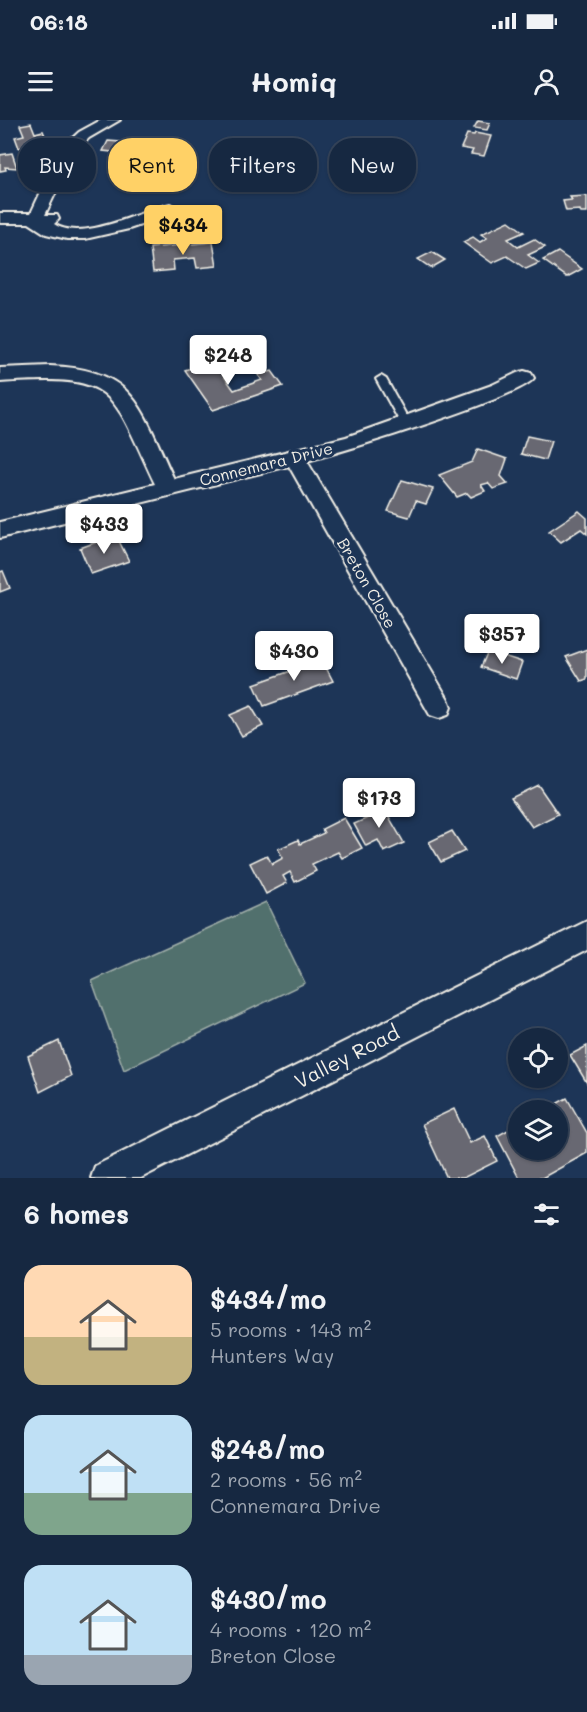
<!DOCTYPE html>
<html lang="en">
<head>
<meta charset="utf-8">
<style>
  :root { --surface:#162841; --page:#1f3048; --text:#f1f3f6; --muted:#9ea6b1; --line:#35445a; --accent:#ffd166 }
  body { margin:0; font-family:Mali,sans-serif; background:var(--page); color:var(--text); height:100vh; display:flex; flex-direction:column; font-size:22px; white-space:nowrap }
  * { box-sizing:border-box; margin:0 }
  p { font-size:20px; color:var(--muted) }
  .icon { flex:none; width:33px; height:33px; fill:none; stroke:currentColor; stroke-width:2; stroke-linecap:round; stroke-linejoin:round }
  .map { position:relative; height:1058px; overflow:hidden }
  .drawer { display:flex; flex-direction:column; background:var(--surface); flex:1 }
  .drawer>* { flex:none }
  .guide { position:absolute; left:18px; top:18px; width:552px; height:54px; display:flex; gap:12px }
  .tools { position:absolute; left:508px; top:908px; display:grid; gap:12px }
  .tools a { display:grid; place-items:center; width:60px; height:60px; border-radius:50%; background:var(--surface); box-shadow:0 2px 4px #0004,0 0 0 2px var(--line); font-size:30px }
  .price { position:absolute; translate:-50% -51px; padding:0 14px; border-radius:6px; background:#fff; color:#222; font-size:20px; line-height:39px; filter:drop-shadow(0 2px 3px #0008) }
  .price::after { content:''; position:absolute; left:50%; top:36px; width:18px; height:14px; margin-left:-9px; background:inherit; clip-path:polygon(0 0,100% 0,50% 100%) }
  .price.current { background:var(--accent); color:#111 }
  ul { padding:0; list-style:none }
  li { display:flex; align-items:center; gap:18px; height:150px; padding:0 24px }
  li span { display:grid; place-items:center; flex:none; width:168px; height:120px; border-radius:18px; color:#555 }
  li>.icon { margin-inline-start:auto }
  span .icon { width:72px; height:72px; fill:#fffc; stroke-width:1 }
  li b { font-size:26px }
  h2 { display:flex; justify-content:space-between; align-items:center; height:72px; padding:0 24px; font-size:26px }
  .chip { padding:0 21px; border-radius:24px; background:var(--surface); box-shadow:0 2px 4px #0004,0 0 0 2px var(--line); font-size:21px; line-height:54px }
  .chip.current { background:var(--accent); color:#111 }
  .status { display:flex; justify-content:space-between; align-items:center; height:42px; padding:0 30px; background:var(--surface); direction:ltr }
  .status svg { height:16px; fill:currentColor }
  header { display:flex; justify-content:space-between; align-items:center; height:78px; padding:0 24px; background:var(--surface); font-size:27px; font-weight:800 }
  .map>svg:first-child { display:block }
</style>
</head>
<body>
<div class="status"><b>06:18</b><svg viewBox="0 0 49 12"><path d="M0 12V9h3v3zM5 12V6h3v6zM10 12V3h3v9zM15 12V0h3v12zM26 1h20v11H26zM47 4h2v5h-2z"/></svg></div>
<header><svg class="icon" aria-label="menu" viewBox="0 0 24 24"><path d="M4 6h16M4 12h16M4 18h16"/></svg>Homiq<svg class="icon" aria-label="person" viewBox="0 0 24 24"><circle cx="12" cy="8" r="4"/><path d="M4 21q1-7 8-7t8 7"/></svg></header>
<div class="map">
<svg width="587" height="1058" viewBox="0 0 587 1058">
  <rect width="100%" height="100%" fill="#1d3557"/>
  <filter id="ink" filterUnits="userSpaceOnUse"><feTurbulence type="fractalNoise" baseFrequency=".0167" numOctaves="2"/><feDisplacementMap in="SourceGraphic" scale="12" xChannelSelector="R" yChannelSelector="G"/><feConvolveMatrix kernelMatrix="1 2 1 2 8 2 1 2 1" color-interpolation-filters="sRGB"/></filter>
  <g filter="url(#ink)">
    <path fill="#516f6d" stroke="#a2b0aa" stroke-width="1.5" d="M266,782l39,81 -181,87 -32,-89z"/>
    <g fill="#686872" stroke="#f4f1e8" stroke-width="1.5">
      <path d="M478,1l12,2 -3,7 -13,-2z"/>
      <path d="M31,3l4,10 8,-2 5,12 -29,5 -4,-11 9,-2 -4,-10z"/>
      <path d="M475,13l16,3 -7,20 -13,-2 2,-4 -12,-2 6,-14 7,1z"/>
      <path d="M108,21l39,3 -5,11 -39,-4z"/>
      <path d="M12,33l5,15 -12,-1 1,3 -6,1v-16z"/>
      <path d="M587,76v17h-6l-1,-3 -14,1 -3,-10 9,-1 -2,-3z"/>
      <path d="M509,101l15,11 -16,7 10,8 16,-8 11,8 -17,8 11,8 -13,6 -19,-13 -15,7 -29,-21 10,-5 7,5 7,-4 -6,-4z"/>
      <path d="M213,122l4,24 -20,2 -2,-10 -22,2 1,10 -21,2 -3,-24z"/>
      <path d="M432,132l13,8 -14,8 -13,-9z"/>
      <path d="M558,132l24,17 -15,8 -24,-17z"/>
      <path d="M213,241l21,29 28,-10 -4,-5 14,-4 11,15 -70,24 -28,-40z"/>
      <path d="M527,316l24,5 -6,19 -24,-6z"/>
      <path d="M478,329l29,10 -6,17 7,8 -15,5 -5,-6 -7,2 4,6 -14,6 -4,-4 -10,4 -18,-22 33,-13z"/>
      <path d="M402,360l31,9 -7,15 -10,-3 -7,16 -21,-6z"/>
      <path d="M579,391l8,7v16l-6,-5 -20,13 -12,-11z"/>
      <path d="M116,415l13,26 -38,13 -11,-26z"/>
      <path d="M3,451l7,17 -10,4v-20z"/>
      <path d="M587,529v30l-6,2 -15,-24z"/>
      <path d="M488,531l34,11 -6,17 -35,-12z"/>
      <path d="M321,538l12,23 -69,25 -10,-22 48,-17 -1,-2z"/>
      <path d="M251,586l12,20 -21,10 -12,-21z"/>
      <path d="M538,665l20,29 -26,13 -21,-29z"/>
      <path d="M381,683l23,40 -20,9 -6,-12 -12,6 -12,-22 14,-6 -4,-7z"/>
      <path d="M344,698l18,30 -20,10 -4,-6 -26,12 4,7 -21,11 -5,-10 -7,4 4,7 -21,11 -16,-31 17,-8 5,9 11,-6 -5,-9 20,-9 2,4 24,-11 -2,-4z"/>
      <path d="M452,711l13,20 -24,11 -12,-20z"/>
      <path d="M59,921l12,35 -31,16 -12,-36z"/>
      <path d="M587,926v37l-17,-28z"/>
      <path d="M567,978l20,35v20l-45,25h-23l-22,-42 22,-12v25h39v-39h-13z"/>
      <path d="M454,989l16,34 15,-7 12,25 -34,17h-16l-25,-54z"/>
    </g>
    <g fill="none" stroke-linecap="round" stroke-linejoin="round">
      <defs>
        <path id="service" d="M381,256l5,3 25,45 -1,3 -4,1 -5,-4 -25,-45z"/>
        <g id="minor">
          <path d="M101,0h19l-31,18 -15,16 -29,61h12l2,4 -5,5c28,19 87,-13 116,-20l8,5 -2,4 -47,16 -44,10h-18l-21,-5 -17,-11h-29v-10h31l30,-64 18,-17z"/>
          <path d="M50,246c87,3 91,43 124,113l172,-42 146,-52 25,-12 7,-2 7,2 3,5c-12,19 -195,75 -227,83l141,238 3,8 -3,8 -9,3 -9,-3 -141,-249 -289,72v-16l155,-38c-46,-98 -39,-110 -155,-102v-14z"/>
          <path d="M587,801v29l-446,228h-50l4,-12z"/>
        </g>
      </defs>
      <use href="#service" stroke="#f4f1e8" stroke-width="4"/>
      <use href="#minor" stroke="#f4f1e8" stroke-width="4"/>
      <use href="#service" fill="#1d3557" fill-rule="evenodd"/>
      <use href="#minor" fill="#1d3557" fill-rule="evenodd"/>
    </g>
  </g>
  <g text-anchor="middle" stroke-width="6" stroke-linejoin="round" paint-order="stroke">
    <g font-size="16" fill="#f4f1e8" stroke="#1d3557">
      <text transform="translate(266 344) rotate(-14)" y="6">Connemara Drive</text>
      <text transform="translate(367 463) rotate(60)" y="6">Breton Close</text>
    </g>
    <g font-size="20" fill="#f4f1e8" stroke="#1d3557">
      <text transform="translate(347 937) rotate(-27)" y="7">Valley Road</text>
    </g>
  </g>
</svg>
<div class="tools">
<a><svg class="icon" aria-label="locate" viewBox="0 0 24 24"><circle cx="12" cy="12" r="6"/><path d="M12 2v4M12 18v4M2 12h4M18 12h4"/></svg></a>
<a><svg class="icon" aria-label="layers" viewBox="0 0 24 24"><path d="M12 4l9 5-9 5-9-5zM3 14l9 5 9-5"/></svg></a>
</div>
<b class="price current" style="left:183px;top:136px">$434</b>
<b class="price" style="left:228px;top:266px">$248</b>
<b class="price" style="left:104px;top:435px">$433</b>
<b class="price" style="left:502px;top:545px">$357</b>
<b class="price" style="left:294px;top:562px">$430</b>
<b class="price" style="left:379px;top:709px">$173</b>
<div class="guide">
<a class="chip">Buy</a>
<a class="chip current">Rent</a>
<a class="chip">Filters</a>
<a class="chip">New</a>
</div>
</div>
<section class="drawer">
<h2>6 homes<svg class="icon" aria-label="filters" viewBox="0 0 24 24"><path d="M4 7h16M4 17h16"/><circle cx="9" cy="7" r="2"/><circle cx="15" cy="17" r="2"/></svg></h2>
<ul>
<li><span style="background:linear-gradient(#ffd9b3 60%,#c2b280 0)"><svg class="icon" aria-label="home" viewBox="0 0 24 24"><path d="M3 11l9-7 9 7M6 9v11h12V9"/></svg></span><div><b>$434/mo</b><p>5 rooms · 143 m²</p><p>Hunters Way</p></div></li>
<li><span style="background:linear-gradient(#bfe0f5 65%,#7fa58c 0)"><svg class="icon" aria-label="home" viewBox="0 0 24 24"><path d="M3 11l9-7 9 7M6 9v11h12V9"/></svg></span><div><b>$248/mo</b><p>2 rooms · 56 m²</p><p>Connemara Drive</p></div></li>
<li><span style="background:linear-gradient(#bfe0f5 75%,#9aa5b1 0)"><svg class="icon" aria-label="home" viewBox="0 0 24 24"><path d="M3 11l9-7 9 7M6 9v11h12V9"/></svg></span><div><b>$430/mo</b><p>4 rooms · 120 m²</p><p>Breton Close</p></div></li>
</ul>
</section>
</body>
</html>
